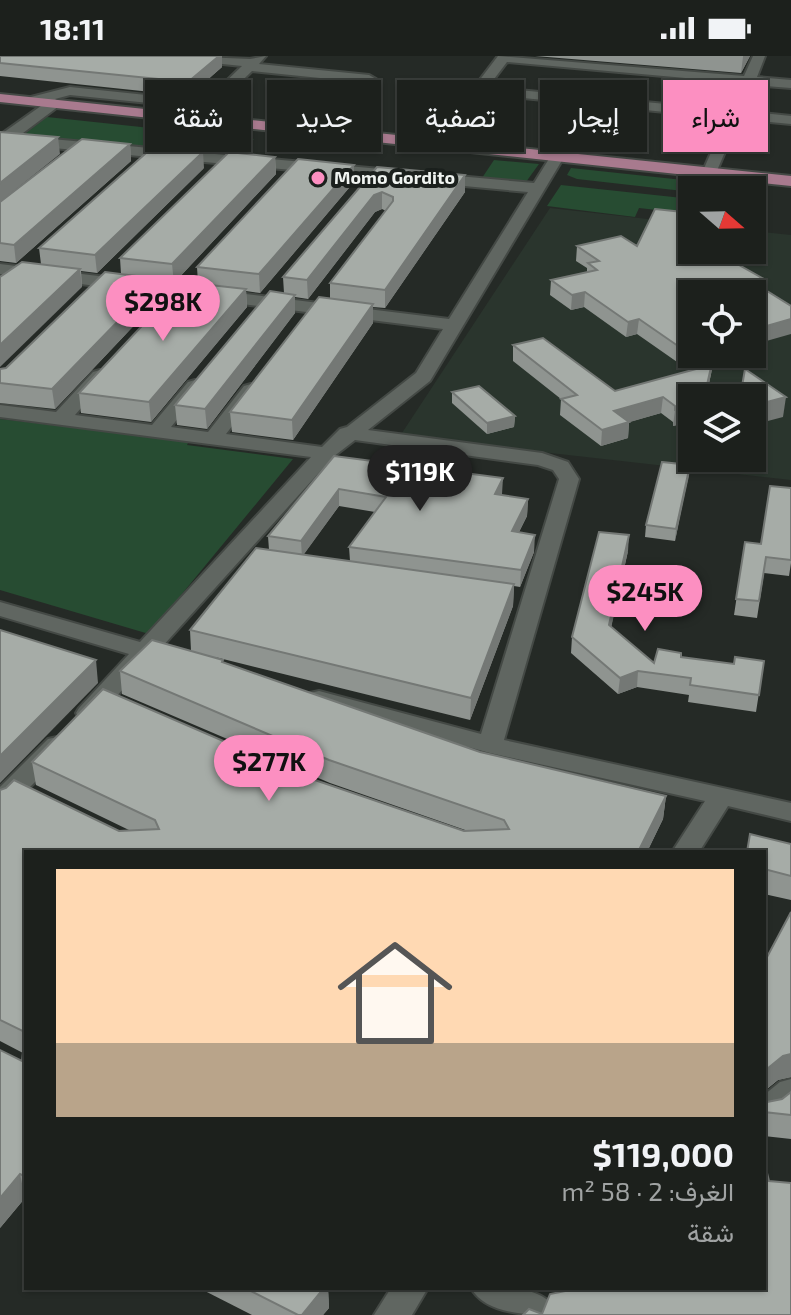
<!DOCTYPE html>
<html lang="ar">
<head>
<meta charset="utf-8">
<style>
  :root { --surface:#1c201c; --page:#252825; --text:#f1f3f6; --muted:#a0a3a3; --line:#3a3e3b; --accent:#fc8fc1 }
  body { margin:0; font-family:"Exo 2",Vazirmatn,sans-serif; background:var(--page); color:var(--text); direction:rtl; height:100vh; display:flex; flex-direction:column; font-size:30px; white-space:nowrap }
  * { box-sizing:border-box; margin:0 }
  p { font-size:26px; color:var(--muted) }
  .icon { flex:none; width:44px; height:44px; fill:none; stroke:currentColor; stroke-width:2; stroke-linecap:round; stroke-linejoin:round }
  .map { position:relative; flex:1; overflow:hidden; direction:ltr }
  .drawer { position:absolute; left:24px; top:794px; width:742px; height:440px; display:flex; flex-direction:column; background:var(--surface); border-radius:0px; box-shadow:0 2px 6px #0004,0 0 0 2px var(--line); direction:rtl }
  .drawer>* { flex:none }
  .hud { position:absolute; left:24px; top:24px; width:744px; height:72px; direction:rtl; display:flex; gap:16px }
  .needle { width:52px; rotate:110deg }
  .buttons { position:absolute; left:678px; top:120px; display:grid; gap:16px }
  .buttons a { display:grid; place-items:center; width:88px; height:88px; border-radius:0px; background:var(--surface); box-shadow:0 2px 6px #0004,0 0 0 2px var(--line); font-size:40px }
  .price { position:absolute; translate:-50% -68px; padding:0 18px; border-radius:28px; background:var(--accent); color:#111; font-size:26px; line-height:52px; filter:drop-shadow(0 2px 4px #0008) }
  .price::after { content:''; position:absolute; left:50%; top:48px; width:24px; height:18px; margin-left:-12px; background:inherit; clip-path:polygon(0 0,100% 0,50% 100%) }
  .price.active { background:#222; color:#fff }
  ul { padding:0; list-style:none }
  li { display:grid; align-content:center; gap:16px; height:424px; padding:0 32px }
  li+li { border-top:2px solid var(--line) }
  li span { display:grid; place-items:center; height:248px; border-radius:0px; color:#555 }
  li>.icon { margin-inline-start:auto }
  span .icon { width:144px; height:144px; fill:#fffc; stroke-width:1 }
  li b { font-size:34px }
  .pill { padding:0 28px; border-radius:0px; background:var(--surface); box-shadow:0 2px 6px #0004,0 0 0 2px var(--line); font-size:28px; line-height:72px }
  .pill.active { background:var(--accent); color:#111 }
  .status { display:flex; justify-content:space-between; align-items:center; height:56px; padding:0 40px; background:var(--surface); direction:ltr }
  .status svg { height:22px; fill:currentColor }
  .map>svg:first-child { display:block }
</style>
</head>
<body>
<div class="status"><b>18:11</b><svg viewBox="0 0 49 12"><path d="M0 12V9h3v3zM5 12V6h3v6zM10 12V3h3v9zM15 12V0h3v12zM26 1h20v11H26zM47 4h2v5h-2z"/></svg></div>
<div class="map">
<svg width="791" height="1259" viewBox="0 0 791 1259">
  <rect width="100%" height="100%" fill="#252a26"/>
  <path fill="#2a352d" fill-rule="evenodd" d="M550,152l142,16v26h60v-19l39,4v245l-391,-44zM692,238h60v60h-60zM692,342h60v60h-60z"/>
  <g fill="#274c32">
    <path d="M47,61l207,22 -17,15 -215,-18z"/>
    <path d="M494,104l45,4 -13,18 -44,-4z"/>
    <path d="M571,112l131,14 -3,8 -7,2 -115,-13 -10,-4z"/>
    <path d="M561,129l131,14v8l-9,6 -44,-5 -4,9 -88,-11z"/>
    <path d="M0,363l189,22 -2,4 106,14 -144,175 -149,-44z"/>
  </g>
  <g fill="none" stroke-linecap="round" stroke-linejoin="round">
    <defs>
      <g id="minor">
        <path d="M178,0l72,3 16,-3 -7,8 110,11 7,4 -7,4 -117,-12 -51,50h-10v-6l51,-49 -58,-6z"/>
        <path d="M498,0l246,20 9,-20h12l-8,21 34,3v8l-38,-3 -11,26 49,5v8l-52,-5 -23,54 -7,4 -7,-4 24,-55 -243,-24 -40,53h-10v-6zM507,6l234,21 -12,27 -241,-23z"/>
        <path d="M70,31l86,9 12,4 9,15 -12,3 -7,-12 -9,-3 -79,-8 -15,4 6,4 -2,3 -40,30 515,47 18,-29h10l2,3 -134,224 -62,49 174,23 26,9 11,17 -75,261 287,63v18l-63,-15 -29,46h-27l33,-51 -215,-48 -180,-50 -3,-5 3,-5 9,-2 162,43 78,-255 -6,-9 -15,-5 -183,-25 -22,17 -172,191 11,7 -4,5 -18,-1 -53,59h-18l-3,-5 3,-5 50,-54 -129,-38v-14l140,40 171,-185 -311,-40v-12l56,7 37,-40 7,-2 9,6 -34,39 77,10 36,-43 7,-2 9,6 -33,41 37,5 36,-46 7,-2 9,6 -34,44 96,13 18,-18 7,-2 69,-54 27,-44 -443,-55v-10l449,55 79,-127 -518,-48 -10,3v-12l48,-34 -21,3v-6z"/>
        <path d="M57,681l9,2 4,6 -4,6 -57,57 -9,3v-24l48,-48z"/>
        <path d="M791,1023v29l-16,13 -11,3v-29l16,-13z"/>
        <path d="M391,1232h37l-16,27h-38z"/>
        <path d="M471,1232c30,0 73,-5 89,27 -30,0 -74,0 -89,-27z"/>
      </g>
      <path id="major" d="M0,38l791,82v10l-791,-84z"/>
    </defs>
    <use href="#minor" stroke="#444945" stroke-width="4"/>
    <use href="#major" stroke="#444945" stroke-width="4"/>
    <use href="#minor" fill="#606661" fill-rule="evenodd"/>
    <use href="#major" fill="#a87a8e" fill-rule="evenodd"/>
  </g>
  <g fill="#8f9490" fill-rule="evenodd">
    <path d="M0,0h222v11l-33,29 -189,-20z"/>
    <path d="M535,0h215l-9,17z"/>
    <path d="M130,88l1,17 -115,102 -16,-2v-59z"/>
    <path d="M275,101l1,17 -102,109 -15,-2 2,16 -106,112 -55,-6v-34l6,-1 115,-94 -1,-16z"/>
    <path d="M377,111l88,25 -80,116 -12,-1v16l-80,117 -61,-8 -2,-20 100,-113v-16l56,-72 -4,-2 -7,3 -67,87 -13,-2v16l-88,116 -30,-4 -2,-20 109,-112 -1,-16z"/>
    <path d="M204,112l-107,105 -16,-2 1,16 -41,-23 -2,-16z"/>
    <path d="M354,126l-94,111 -14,-2 1,16 -96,115 -70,-9 -2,-20 119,-110 -1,-16z"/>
    <path d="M577,190h60l82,7 43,25 -1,9 -46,68 -9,43h-14v23l-19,5v-4l-12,-9 -32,9 -1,16 -27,8 -41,-31 1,-16 -48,-38v-16l102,46 75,-20 -53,-37 -11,3 -42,-30 -13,3 -21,-15 1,-15 36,-8v-4l-11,-7z"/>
    <path d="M452,336l63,24 -1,11 -27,7 -35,-31z"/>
    <path d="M334,400l168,39 26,4 -1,17 -8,16 15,20 -14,35 -6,-1 -1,20 -43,114 -255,-63 8,3v2l257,90 186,44 -3,23 -16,33h-621v347l-1,-1 -25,30 23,-175 -23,-12v-251l119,41h12l-95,-46 -4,-23 277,16 155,53h4l-138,-48 -208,-89 -2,-23 71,-20 -1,-21 79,-80 -1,-14zM339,450l36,6 -26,35 1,14 -47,-6z"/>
    <path d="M690,409l-15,76 -30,-4 1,-12z"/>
    <path d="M791,432v75l-2,13 -25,-3 -7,45 -23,-3 11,-73 16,2z"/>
    <path d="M628,495l-17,76 43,36 27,-6 53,7 30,-3 -8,51 -68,-10 1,-7 -52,-8 -19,7 -47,-41 1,-16z"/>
    <path d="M791,788v56l-27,-6v-42z"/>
    <path d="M791,856v165l-13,3 -11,9v13l15,-3 9,-7v47l-27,-3v-178l2,1z"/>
    <path d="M199,1232h129l1,20 -6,7h-71z"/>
    <path d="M555,1232h209l-222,26 13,-21z"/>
  </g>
  <g fill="#747875">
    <path d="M219,0h3v11l-33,29 -1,-14z"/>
    <path d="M743,0h7l-9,17 2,-16z"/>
    <path d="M58,81l2,17 -60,48v-19z"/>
    <path d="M130,88l1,17 -115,102 -2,-18z"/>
    <path d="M203,96l1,16 -107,105 -2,-18z"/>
    <path d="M275,101l1,17 -102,109 -2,-19z"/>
    <path d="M354,109v17l-94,111 -1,-19z"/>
    <path d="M465,119v17l-80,116v-18z"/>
    <path d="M382,136v17l-7,3 -67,87 -1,-19 67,-85z"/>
    <path d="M80,213l2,18 -82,80v-22z"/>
    <path d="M762,222l-2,15 -9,-12z"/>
    <path d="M159,223l2,18 -106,112 -3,-20z"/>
    <path d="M246,233l1,18 -96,115 -2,-20z"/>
    <path d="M585,236l-1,15 -13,3 1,-15z"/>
    <path d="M295,239v18l-88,116 -2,-20z"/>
    <path d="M373,248v19l-80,117 -1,-20z"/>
    <path d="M639,263l-2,15 -11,3 2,-15z"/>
    <path d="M791,263v15l-39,11v-15z"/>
    <path d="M710,298h8l-3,1 -9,43h-2z"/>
    <path d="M663,341l-2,16 -48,14 1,-16z"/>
    <path d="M786,341l-3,20 -31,8v-19z"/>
    <path d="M692,349v16l-19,5 2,-16z"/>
    <path d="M515,360l-1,11 -27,7v-11z"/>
    <path d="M629,366l-1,16 -27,8 1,-16z"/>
    <path d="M690,409l-1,11 -14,65 1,-12z"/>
    <path d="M503,422l-1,16 -8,16 1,-16z"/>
    <path d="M339,433v17l-37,51 -1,-16z"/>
    <path d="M528,443l-1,17 -16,32 1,-17z"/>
    <path d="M535,479l-1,17 -14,35 1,-17z"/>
    <path d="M629,479l-1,16 -20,91 1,-17z"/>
    <path d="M514,528l-1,22 -43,114 1,-22z"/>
    <path d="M96,604l2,23 -98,100v-27z"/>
    <path d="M638,615l-1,16 -19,7 2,-16z"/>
    <path d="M666,740l-3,23 -16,33h-9z"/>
    <path d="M791,998v23l-13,3 -14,11 3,-22 16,-13z"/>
    <path d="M20,1118l5,24 -25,30v-30z"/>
    <path d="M324,1232h4l1,20 -6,7h-21z"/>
  </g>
  <g fill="#a6aca7" stroke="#747875" stroke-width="2">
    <path d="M0,0h219l-31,26 -188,-19z"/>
    <path d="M0,76l58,5 -58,46z"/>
    <path d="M82,83l48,5 -116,101 -14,-2v-41z"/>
    <path d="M154,90l49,6 -108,103 -56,-7z"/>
    <path d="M229,96l46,5 -103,107 -52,-6z"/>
    <path d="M298,103l56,6 -95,109 -62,-7z"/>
    <path d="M377,111l88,8 -80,115 -55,-7 63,-82v-4l-11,-5 -8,3 -67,85 -24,-3z"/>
    <path d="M655,153l37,4v37h24v2l46,26 -11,3 40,25v13l-39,11v-36h-60v60h22l-10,44h-12v7l-17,5v-4l-12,-9 -49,14 15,11 -27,8 -41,-31 16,-4 -64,-50 30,-7 72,53 92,-25 -68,-47 -11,3 -43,-30 -13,3 -21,-15 46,-10 -9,-7 11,-2 -22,-15 44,-10 16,10z"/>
    <path d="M22,206l58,7 -80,76v-68z"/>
    <path d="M105,216l54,7 -107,110 -52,-6v-14l6,-1z"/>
    <path d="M183,226l63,7 -97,113 -70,-9z"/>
    <path d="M270,235l25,4 -90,114 -30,-4z"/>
    <path d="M319,241l54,7 -81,116 -62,-8z"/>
    <path d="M745,313l41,28 -34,9v-8h-12z"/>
    <path d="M479,330l36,30 -28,7 -35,-31z"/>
    <path d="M334,400l169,22 -8,16 33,5 -16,32 23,4 -14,35 -172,-23 37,-50 -47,-8 -38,52 -33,-5z"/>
    <path d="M662,406l28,3 -14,64 -30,-4z"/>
    <path d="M770,430l21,2v72l-25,-3 -7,44 -23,-2 9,-57 16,2z"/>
    <path d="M599,476l30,3 -20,90 45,38 4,-14 23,4v4l53,7 1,-7 29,4 -5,34 -69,-10 1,-7 -53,-7 -18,7 -48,-41z"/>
    <path d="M256,492l258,36 -43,114 -281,-68z"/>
    <path d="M0,574l96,30 -96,96z"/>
    <path d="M152,584l71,20 -1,2 258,90 186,44 -28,56h-612v325l-6,-3 -20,24v-148l22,11 3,-29 -25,-12v-230l6,-2 8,-8 105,51 40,-2 -4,-9 -123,-58 71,-73 206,89 155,53 45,-2 -5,-9 -175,-60 -209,-89z"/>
    <path d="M750,778l41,10v32l-27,-7v-17h-17z"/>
    <path d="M791,856v142l-8,2 -16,13v33l15,-3 9,-7v23l-27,-3v-154l2,1z"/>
    <path d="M764,1113h2l3,12 22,2v132h-268l6,-6 13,5 8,-20 15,-3 -2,-3h201z"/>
    <path d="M245,1232h79l-22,27h-4z"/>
  </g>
  <circle fill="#fc8fc1" stroke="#1b201d" stroke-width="3" cx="318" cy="122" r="8"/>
  <g text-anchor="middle" stroke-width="8" stroke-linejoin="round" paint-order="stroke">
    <g font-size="18" font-weight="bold" fill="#f0f4f1" stroke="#1b201d" text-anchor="start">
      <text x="334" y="128">Momo Gordito</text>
    </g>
  </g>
</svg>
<div class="buttons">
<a><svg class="needle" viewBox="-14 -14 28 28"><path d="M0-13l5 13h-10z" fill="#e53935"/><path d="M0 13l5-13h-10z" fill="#a0a3a3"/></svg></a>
<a><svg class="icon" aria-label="locate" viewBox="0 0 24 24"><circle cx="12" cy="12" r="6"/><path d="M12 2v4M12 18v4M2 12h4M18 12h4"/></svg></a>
<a><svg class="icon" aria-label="layers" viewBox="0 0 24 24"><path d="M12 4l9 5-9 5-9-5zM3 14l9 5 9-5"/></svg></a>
</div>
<b class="price" style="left:163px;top:287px">$298K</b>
<b class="price active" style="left:420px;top:457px">$119K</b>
<b class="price" style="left:645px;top:577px">$245K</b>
<b class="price" style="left:269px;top:747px">$277K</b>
<div class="hud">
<a class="pill active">شراء</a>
<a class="pill">إيجار</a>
<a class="pill">تصفية</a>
<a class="pill">جديد</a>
<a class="pill">شقة</a>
</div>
<section class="drawer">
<ul>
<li><span style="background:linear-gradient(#ffd9b3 70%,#b9a48a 0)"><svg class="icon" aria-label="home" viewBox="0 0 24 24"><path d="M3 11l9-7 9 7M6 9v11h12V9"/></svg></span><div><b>$119,000</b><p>الغرف: 2 · 58 m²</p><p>شقة</p></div></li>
</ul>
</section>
</div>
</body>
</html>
